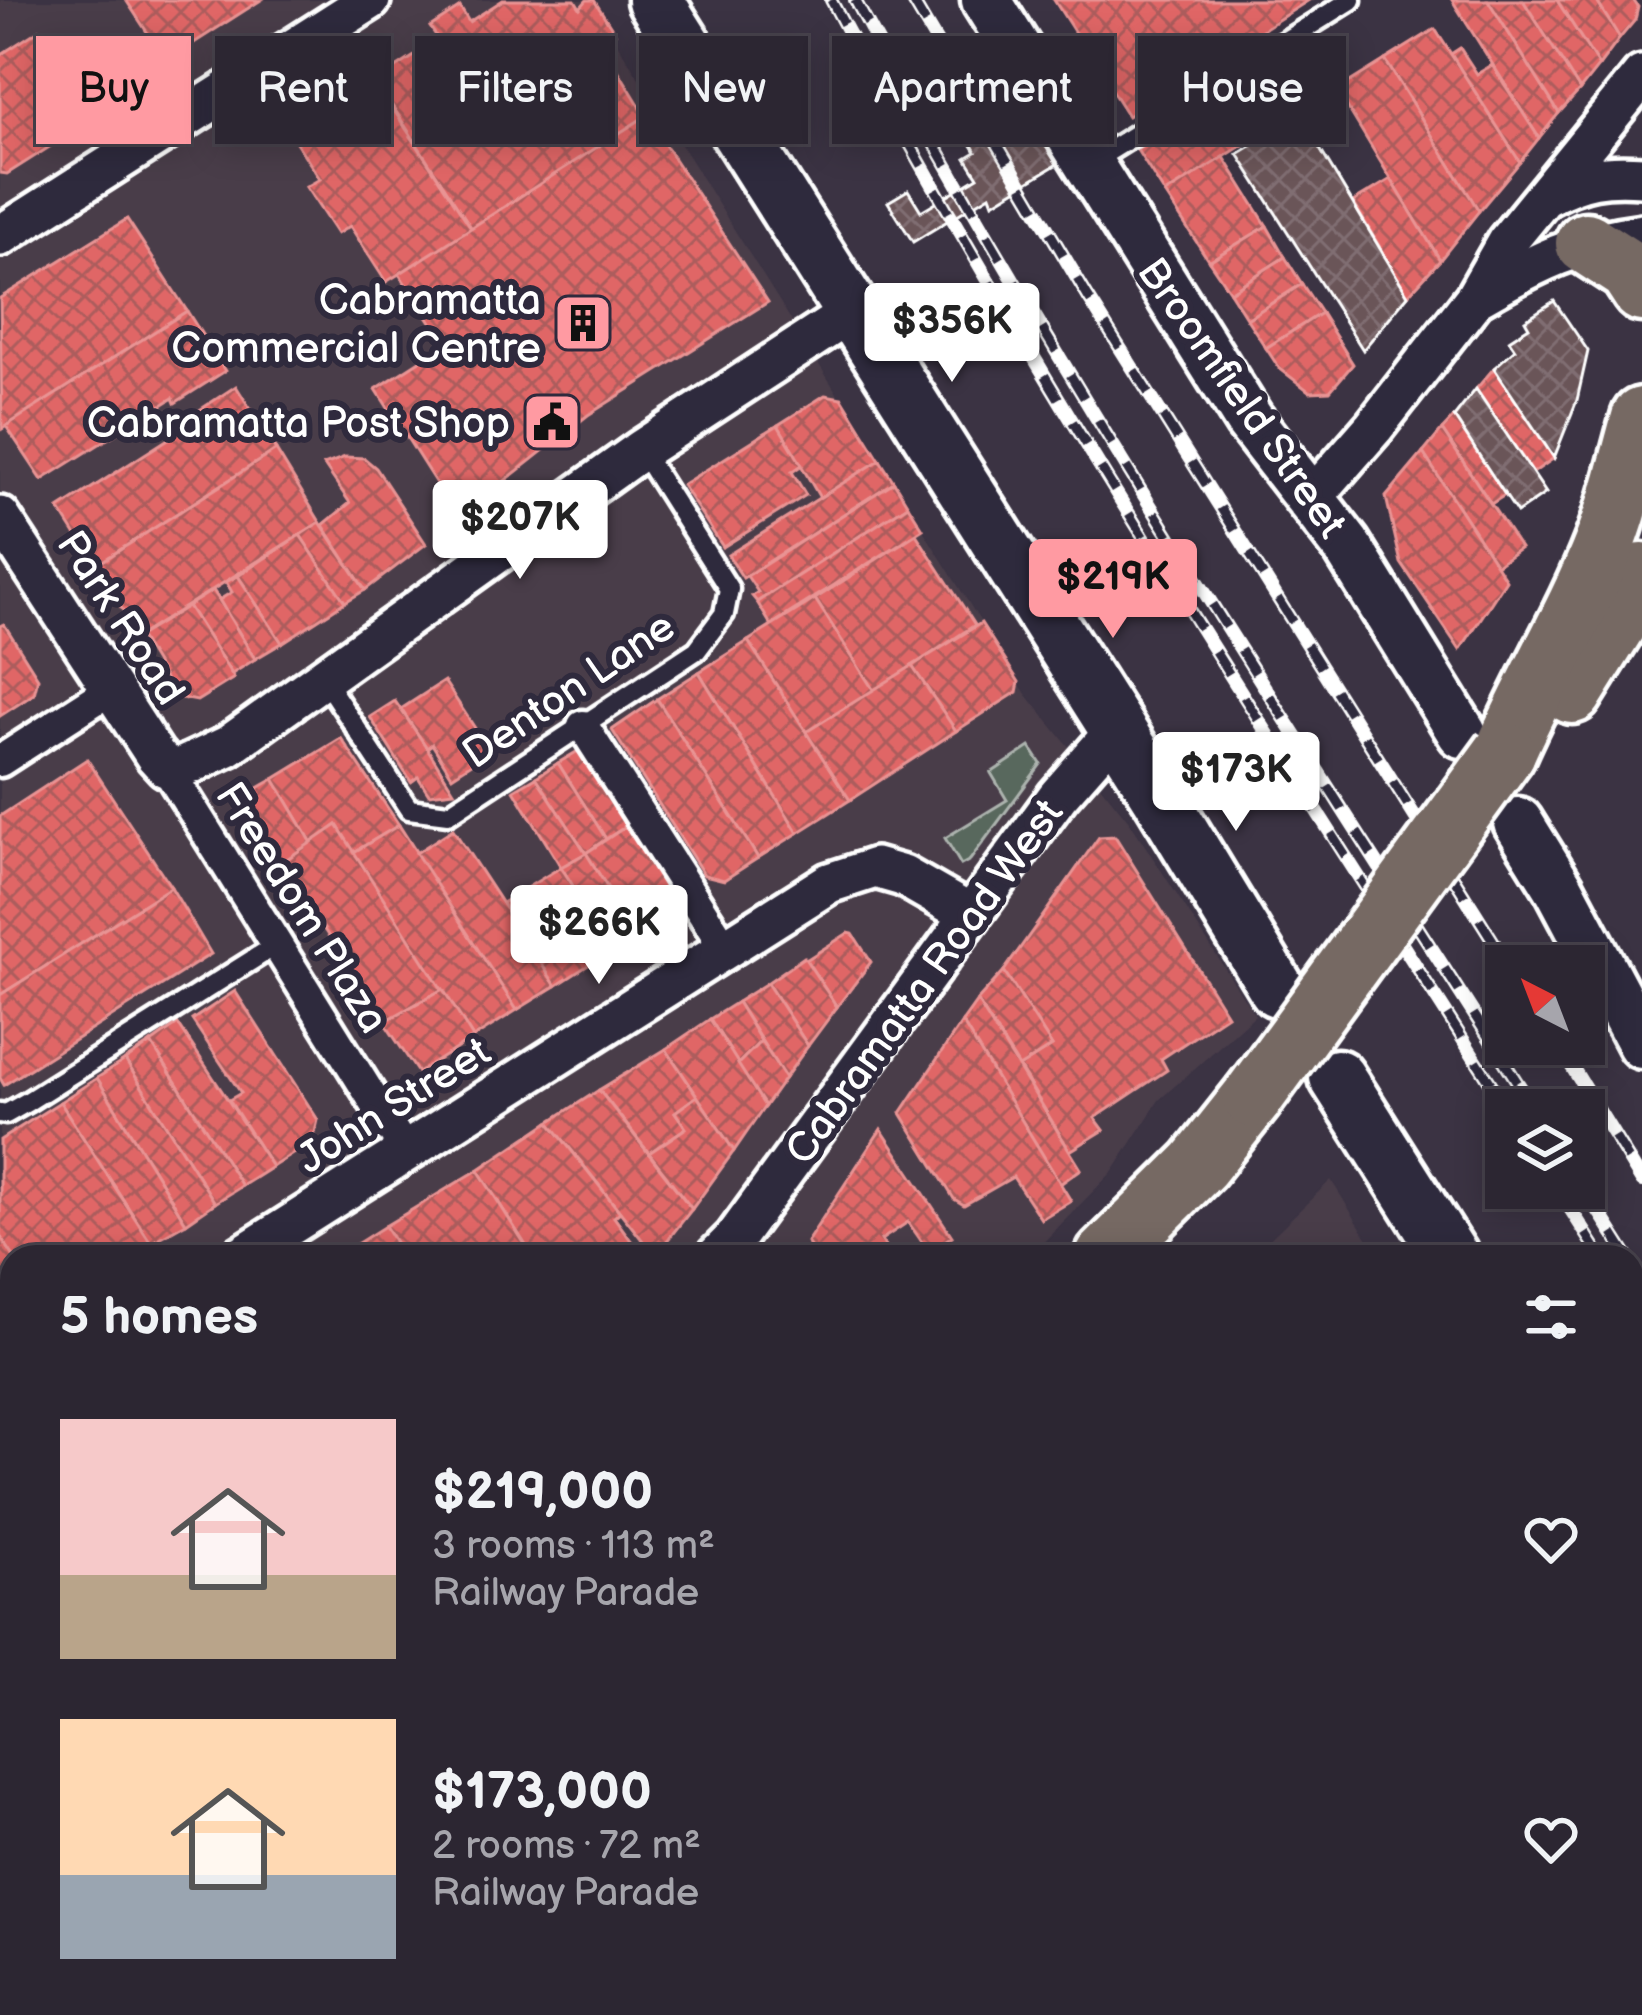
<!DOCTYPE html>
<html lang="en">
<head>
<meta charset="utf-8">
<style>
  :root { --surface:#2c2632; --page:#342e3a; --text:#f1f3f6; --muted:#a6a5ac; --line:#48434d; --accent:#ff9aa2 }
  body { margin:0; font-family:"Balsamiq Sans",sans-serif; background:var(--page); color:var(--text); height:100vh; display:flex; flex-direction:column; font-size:45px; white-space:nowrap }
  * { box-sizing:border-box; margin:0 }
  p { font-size:39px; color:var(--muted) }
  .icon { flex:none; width:66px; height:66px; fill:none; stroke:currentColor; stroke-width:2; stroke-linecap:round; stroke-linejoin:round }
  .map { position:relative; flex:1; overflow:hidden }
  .panel { position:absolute; left:0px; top:1245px; width:1644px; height:771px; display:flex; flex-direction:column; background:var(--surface); border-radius:36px 36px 0 0; box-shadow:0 6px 30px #0003,0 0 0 3px var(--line) }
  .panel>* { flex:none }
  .banner { position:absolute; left:36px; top:36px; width:1572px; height:108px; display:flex; gap:24px }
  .needle { width:78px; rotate:318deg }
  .tools { position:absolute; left:1485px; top:945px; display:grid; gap:24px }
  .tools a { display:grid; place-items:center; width:120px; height:120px; border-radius:0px; background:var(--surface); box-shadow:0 6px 30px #0003,0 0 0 3px var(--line); font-size:60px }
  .price { position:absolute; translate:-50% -102px; padding:0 27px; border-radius:12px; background:#fff; color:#222; font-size:39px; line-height:78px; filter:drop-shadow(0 3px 6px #0008) }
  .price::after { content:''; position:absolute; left:50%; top:72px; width:36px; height:27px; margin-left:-18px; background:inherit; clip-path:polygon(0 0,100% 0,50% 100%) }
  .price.current { background:var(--accent); color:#111 }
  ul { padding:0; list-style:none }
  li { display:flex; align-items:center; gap:36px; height:300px; padding:0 60px }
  li span { display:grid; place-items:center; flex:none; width:336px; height:240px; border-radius:0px; color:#555 }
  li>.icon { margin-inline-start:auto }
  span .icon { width:144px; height:144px; fill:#fffc; stroke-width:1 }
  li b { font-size:51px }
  h2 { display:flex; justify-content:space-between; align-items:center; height:144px; padding:0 60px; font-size:51px }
  .tag { padding:0 42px; border-radius:0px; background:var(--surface); box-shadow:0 6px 30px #0003,0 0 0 3px var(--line); font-size:42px; line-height:108px }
  .tag.current { background:var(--accent); color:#111 }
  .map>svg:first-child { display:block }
</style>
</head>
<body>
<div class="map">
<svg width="1642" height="2015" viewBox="0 0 1642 2015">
  <defs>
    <pattern id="shops-cross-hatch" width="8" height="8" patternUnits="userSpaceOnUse" patternTransform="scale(3)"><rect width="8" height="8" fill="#e06666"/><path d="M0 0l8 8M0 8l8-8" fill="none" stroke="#ac5d5d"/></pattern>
    <pattern id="public-cross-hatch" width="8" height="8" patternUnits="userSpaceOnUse" patternTransform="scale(3)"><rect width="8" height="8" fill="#76a5af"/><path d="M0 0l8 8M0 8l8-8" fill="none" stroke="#698a91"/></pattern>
    <pattern id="building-cross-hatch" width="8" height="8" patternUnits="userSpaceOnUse" patternTransform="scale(3)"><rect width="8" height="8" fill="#6a5559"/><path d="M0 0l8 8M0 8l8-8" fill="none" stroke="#806e72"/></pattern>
  </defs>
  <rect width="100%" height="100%" fill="#3b3343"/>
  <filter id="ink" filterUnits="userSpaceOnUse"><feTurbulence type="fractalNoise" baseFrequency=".00833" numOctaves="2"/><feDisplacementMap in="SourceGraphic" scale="24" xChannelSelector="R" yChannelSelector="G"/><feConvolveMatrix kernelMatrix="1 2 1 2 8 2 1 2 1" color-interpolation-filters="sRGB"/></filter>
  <g filter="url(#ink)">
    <g fill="#493d4a">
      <path d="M0,0h590l436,694 103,127 126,194 -96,85 -45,70 -85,87h-1017v747h26l-11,11h-27z"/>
      <path d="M1331,1180l48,77h-128z"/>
    </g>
    <path fill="#59675d" stroke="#acb3ae" stroke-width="3" d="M1030,747l11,17 -71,96 -9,5 -16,-27 62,-38 -16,-27z"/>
    <g fill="url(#shops-cross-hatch)" stroke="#e99494" stroke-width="3">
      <path d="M126,0h135l-95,61z"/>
      <path d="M503,0h72l5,8 7,-8h7l21,33 -14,9 45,74 -174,113 -96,-148 63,-41 -9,-13 30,-20 9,15z"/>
      <path d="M1054,0h255l-181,116z"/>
      <path d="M1452,0h36l71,113 -20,25z"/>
      <path d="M1488,0h35l57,90 -21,23z"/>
      <path d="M1523,0h34l42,66 -19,24z"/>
      <path d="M1557,0h39l24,38 -21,28z"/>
      <path d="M1596,0h37l5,7 -3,13 -15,18z"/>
      <path d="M1435,29l85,133 -41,49 -94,-151z"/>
      <path d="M39,30l56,88 -88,56 -7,-1v-118z"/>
      <path d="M1460,48l17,26 15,-9 47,73 -19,24 -69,-108z"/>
      <path d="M1385,60l94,151 -39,49 -103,-170z"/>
      <path d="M1268,68l29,43 -132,83 -28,-44z"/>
      <path d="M372,77l100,152 -86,53 -36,-56 -13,8 -31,-47 14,-8 -32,-49z"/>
      <path d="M646,116l122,186 -180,113 -130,103 -82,-129 70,-45 -47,-70z"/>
      <path d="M1224,157l43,69 -58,35 -44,-67z"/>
      <path d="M1391,179l49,81 -32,35 -55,-93z"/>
      <path d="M127,219l60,92 -185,118 -2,-131z"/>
      <path d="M1267,226l18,31 -55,35 -21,-31z"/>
      <path d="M1285,257l17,27 -55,35 -17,-27z"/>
      <path d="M1302,284l19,29 -55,35 -19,-29z"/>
      <path d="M187,311l38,60 -50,32 -2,-5 -131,82 -36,-54z"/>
      <path d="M1321,313l32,51 -23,27 -20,1 -31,-24 -13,-20z"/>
      <path d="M1494,368l60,90 -21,15 -57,-84z"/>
      <path d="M236,386l40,64 -181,116 -36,-57 131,-84 -4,-6z"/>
      <path d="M825,395l17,3 38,62 -60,38 -42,-73z"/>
      <path d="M1454,417l51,78 -14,9 -49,-74z"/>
      <path d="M778,425l24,40 -10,7 14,23 -83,52 -41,-62z"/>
      <path d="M1442,430l78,118 -24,17 -73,-112z"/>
      <path d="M276,450l44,72 -181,114 -44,-70z"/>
      <path d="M1423,453l83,127 -46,70 -59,-87 -15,-66z"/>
      <path d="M345,457l19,1 12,10 50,76 -61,46 -42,-65 27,-22 -26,-38z"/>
      <path d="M880,460l14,22 -151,96 -15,-23z"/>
      <path d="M894,482l14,23 -151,97 -5,-6 6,-4 -11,-16z"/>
      <path d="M908,505l15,24 -152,96 -14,-23z"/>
      <path d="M320,522l45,68 -20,12 -45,-67z"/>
      <path d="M916,534l59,91 -101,66 -59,-92z"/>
      <path d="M300,535l45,67 -63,41 -44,-67z"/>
      <path d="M238,576l44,67 -27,16 -36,-59 13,-8 -6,-10z"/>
      <path d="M213,590l42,69 -23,15 -44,-68z"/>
      <path d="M815,599l59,92 -68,41 -58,-91z"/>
      <path d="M188,606l46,72 -37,23 -21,-4 -37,-61z"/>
      <path d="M981,623l38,59 -2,10 -61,39 -44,-65z"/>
      <path d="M4,624l34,54 -4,16 -34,22v-90z"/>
      <path d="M748,641l102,159 -52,33 -99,-161z"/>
      <path d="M912,666l44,65 -106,69 -44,-68z"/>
      <path d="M699,672l99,161 -40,25 -101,-159z"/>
      <path d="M444,681l46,70 -38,25 -20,-32 -5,4 -26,-39z"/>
      <path d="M657,699l101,159 -34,22 -20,-5 -92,-145z"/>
      <path d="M395,701l32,47 27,43 -25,3 -11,-17 -7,5 -41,-65z"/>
      <path d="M341,738l58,87 -45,27 -17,-27 -25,18 -38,-64z"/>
      <path d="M583,748l48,75 -25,16 -48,-76z"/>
      <path d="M87,759l84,128 -171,108v-179z"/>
      <path d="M558,763l48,76 -20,14 -50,-76z"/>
      <path d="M536,777l50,76 -25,14 -47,-77z"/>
      <path d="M274,779l38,64 -31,20 -33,-54 5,-18z"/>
      <path d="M631,823l52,81 -47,30 -50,-81z"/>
      <path d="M337,825l106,164 -59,33 -103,-159z"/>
      <path d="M399,825l118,185 -44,28 -119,-186z"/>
      <path d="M453,829l103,157 -39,24 -101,-157z"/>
      <path d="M1115,836l112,179 -66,44 6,11 -72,48 9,12 -34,21 -51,-84 33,-21 -48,-75 95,-134z"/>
      <path d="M586,853l50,81 -23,15 -52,-82z"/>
      <path d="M561,867l52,82 -57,37 -54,-83z"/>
      <path d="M171,887l40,67 -207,131 -4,-7v-83z"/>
      <path d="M848,933l5,1 18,28 -34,45 -31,-47z"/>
      <path d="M804,957l33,50 -29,39 -41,-63z"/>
      <path d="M1004,971l48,75 -33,21 -42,-66z"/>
      <path d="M767,983l41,63 -23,32 -48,-76z"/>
      <path d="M443,989l30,49 -55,35 -34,-51z"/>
      <path d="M235,991l83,129 -5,21 -41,26 -43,-67 12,-7 -49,-73z"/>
      <path d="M977,1001l104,168 -21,15 -98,-162z"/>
      <path d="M737,1002l24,39 -23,23 -28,-45z"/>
      <path d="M710,1019l55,87 -31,45 -68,-102z"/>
      <path d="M962,1022l109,179 -30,18 -28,-42 -49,28 -10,-6 -53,-86z"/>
      <path d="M178,1024l94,143 -30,19 -91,-143z"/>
      <path d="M761,1041l24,37 -20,28 -27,-42z"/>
      <path d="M151,1043l91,143 -27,17 -90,-143z"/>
      <path d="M666,1049l31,47 -22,16 11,16 -37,25 -50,-63z"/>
      <path d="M125,1060l90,143 -29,20 -89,-145z"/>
      <path d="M97,1078l89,145 -35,20 -91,-141z"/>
      <path d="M599,1090l93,119 -37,47 -106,-134z"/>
      <path d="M697,1096l37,55 -42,58 -43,-56 37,-25 -11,-16z"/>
      <path d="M60,1102l91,141 -22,14h-115l-14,-21v-96z"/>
      <path d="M549,1122l71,90 -6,5 29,40h-110l-55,-87z"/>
      <path d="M881,1129l71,107 -23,16 -21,-30 -27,18 11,17h-76l-9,-15z"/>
      <path d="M478,1170l55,87h-129l-19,-31z"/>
      <path d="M385,1226l19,31h-68z"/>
      <path d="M0,1236l14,21 -2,76 -12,7z"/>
      <path d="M12,1465v105l-12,-18v-80z"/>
      <path d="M0,1552l12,18v126l-10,6z"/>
    </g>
    <g fill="url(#public-cross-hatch)" stroke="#9fc0c7" stroke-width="3">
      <path d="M11,1728l1,2v131l-12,-21v-105z"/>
      <path d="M12,1900v104h15l-12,11h-15v-110z"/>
    </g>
    <g fill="url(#building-cross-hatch)" stroke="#fff" stroke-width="3">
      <path d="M999,87l18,29 14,-9 33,53 -71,43 -3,-8 -77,47 -25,-40 20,-12 13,21 57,-34 -12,-19 10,-6 -22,-37z"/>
      <path d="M1300,116l108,179 -45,55 -125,-196z"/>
      <path d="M1554,301l34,50 -11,49 -23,58 -60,-90 21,-19 -6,-9 20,-13 -4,-7z"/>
      <path d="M1476,389l70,104 -29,20 -63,-96z"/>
    </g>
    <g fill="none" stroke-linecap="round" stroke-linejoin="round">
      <defs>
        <g id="service">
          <path d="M1090,163l261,-163"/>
          <path d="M324,679l85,130 39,5 249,-164 27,-36 5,-25 -88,-139"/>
          <path d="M0,1113l6,1 21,-12 249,-157"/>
        </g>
        <g id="pedestrian">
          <path d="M583,726l144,225"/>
          <path d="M0,761l110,-71"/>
          <path d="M166,767l240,385"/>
        </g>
        <g id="minor">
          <path d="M1548,195c33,-18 57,-22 94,-19"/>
          <path d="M0,236l370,-236"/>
          <path d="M1480,295c56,-33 97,-53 162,-61"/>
          <path d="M1312,498l62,-71 101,-129 32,-56 135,-166"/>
          <path d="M0,517l155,238 11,12 15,1 47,-22 413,-296 211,-138"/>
          <path d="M240,1257l589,-374 46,-15 28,8 68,39"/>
          <path d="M716,1257l19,-19 323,-442 58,-66"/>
          <path d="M0,1408l12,-7"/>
          <path d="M167,2004l9,11"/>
          <path d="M1085,2004l8,11"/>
        </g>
        <g id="tertiary">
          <path d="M986,0l263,420 97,125 116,188"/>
          <path d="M1518,822l41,66 83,156"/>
        </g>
        <g id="secondary">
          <path d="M655,0l504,795 118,194"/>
          <path d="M1337,1077l114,180"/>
          <path d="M1632,1537l10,16"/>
          <path d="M1632,1623l10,-7"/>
        </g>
        <g id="primary">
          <path d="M1586,243l43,28 13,20"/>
          <path d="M1572,693l57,-91 13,-28"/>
          <path d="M1505,752c31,-71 72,-137 100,-209 16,-40 25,-83 37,-125"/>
          <path d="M1106,1257l93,-92 54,-68"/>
          <path d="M98,2015l11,-11"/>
        </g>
      </defs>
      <use href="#service" stroke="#fff" stroke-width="27"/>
      <use href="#pedestrian" stroke="#fff" stroke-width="39"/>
      <use href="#minor" stroke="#fff" stroke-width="48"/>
      <use href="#tertiary" stroke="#fff" stroke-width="57"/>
      <use href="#secondary" stroke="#fff" stroke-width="63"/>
      <use href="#primary" stroke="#fff" stroke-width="69"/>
      <use href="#service" stroke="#2f2a3d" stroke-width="18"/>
      <use href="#pedestrian" stroke="#2f2a3d" stroke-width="30"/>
      <use href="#minor" stroke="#2f2a3d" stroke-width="39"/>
      <use href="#tertiary" stroke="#2f2a3d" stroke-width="48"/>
      <use href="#secondary" stroke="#2f2a3d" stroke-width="54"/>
      <use href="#primary" stroke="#766964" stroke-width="60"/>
      <defs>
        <g id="rail">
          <path d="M831,0c204,383 444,744 677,1110"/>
          <path d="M855,0c206,382 447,744 680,1110"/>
          <path d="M912,0l176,297 421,669"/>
          <path d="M1558,1044l84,137"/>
          <path d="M1557,1188l44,69"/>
          <path d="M1584,1188l44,69"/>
          <path d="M1632,1263l10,16"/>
          <path d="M1632,1306l10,15"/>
        </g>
      </defs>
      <use href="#rail" stroke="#fff" stroke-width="14"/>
      <use href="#rail" stroke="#2f2a3d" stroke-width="9" stroke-dasharray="27" stroke-linecap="butt"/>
      <defs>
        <path id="primary-bridge" d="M1253,1097l252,-345"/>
      </defs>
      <use href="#primary-bridge" stroke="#fff" stroke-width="69" stroke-linecap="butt"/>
      <use href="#primary-bridge" stroke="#766964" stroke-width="60"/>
    </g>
  </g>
  <defs>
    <symbol id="building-square" viewBox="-11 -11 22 22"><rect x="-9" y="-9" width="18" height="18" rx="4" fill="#ff9aa2" stroke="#2f2a3d"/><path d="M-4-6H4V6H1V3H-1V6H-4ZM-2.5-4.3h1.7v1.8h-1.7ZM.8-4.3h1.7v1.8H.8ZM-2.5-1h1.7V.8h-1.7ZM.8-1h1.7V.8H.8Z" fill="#111"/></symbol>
    <symbol id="civic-square" viewBox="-11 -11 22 22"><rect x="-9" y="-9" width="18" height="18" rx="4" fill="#ff9aa2" stroke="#2f2a3d"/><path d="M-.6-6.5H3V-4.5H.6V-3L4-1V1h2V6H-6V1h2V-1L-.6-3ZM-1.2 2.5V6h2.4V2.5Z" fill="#111"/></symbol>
  </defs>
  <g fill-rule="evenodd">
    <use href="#building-square" x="550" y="290" width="66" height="66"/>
    <use href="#civic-square" x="519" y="389" width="66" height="66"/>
  </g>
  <g text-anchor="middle" stroke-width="12" stroke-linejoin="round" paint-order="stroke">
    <g font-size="42" fill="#fff" stroke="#2f2a3d" text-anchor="end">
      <text x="541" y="314">Cabramatta<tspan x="541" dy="48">Commercial Centre</tspan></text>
      <text x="510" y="437">Cabramatta Post Shop</text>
    </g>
    <g font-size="42" fill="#fff" stroke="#2f2a3d">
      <text transform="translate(1243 397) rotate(55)" y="15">Broomfield Street</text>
      <text transform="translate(122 617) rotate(57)" y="15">Park Road</text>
      <text transform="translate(568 689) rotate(-34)" y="15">Denton Lane</text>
      <text transform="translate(303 907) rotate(58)" y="15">Freedom Plaza</text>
      <text transform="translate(923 981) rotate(-54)" y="15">Cabramatta Road West</text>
      <text transform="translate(393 1104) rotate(-32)" y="15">John Street</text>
    </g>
  </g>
</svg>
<div class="tools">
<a><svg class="needle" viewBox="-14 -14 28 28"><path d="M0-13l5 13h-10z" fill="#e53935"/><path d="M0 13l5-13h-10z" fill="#a6a5ac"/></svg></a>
<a><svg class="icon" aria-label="layers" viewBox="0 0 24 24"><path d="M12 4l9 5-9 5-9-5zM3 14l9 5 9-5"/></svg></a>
</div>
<b class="price" style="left:952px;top:385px">$356K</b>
<b class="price" style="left:520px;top:582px">$207K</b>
<b class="price current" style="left:1113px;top:641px">$219K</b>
<b class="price" style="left:1236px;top:834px">$173K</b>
<b class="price" style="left:599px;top:987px">$266K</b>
<div class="banner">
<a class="tag current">Buy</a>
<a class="tag">Rent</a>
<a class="tag">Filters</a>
<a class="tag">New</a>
<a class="tag">Apartment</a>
<a class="tag">House</a>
</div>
<section class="panel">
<h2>5 homes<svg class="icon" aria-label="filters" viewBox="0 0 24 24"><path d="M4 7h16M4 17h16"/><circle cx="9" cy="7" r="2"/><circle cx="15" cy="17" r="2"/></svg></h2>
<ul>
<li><span style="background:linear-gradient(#f6c9c9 65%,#b9a48a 0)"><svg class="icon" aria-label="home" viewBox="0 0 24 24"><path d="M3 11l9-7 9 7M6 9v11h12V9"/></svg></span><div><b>$219,000</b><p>3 rooms · 113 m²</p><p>Railway Parade</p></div><svg class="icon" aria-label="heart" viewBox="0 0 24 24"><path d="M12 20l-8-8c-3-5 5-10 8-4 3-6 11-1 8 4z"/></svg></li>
<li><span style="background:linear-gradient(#ffd9b3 65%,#9aa5b1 0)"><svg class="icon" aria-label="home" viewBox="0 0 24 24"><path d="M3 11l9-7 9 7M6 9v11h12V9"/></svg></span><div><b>$173,000</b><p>2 rooms · 72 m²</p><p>Railway Parade</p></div><svg class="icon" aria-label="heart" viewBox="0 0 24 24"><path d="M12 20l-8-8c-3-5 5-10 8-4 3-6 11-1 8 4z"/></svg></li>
</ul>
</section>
</div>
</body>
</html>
